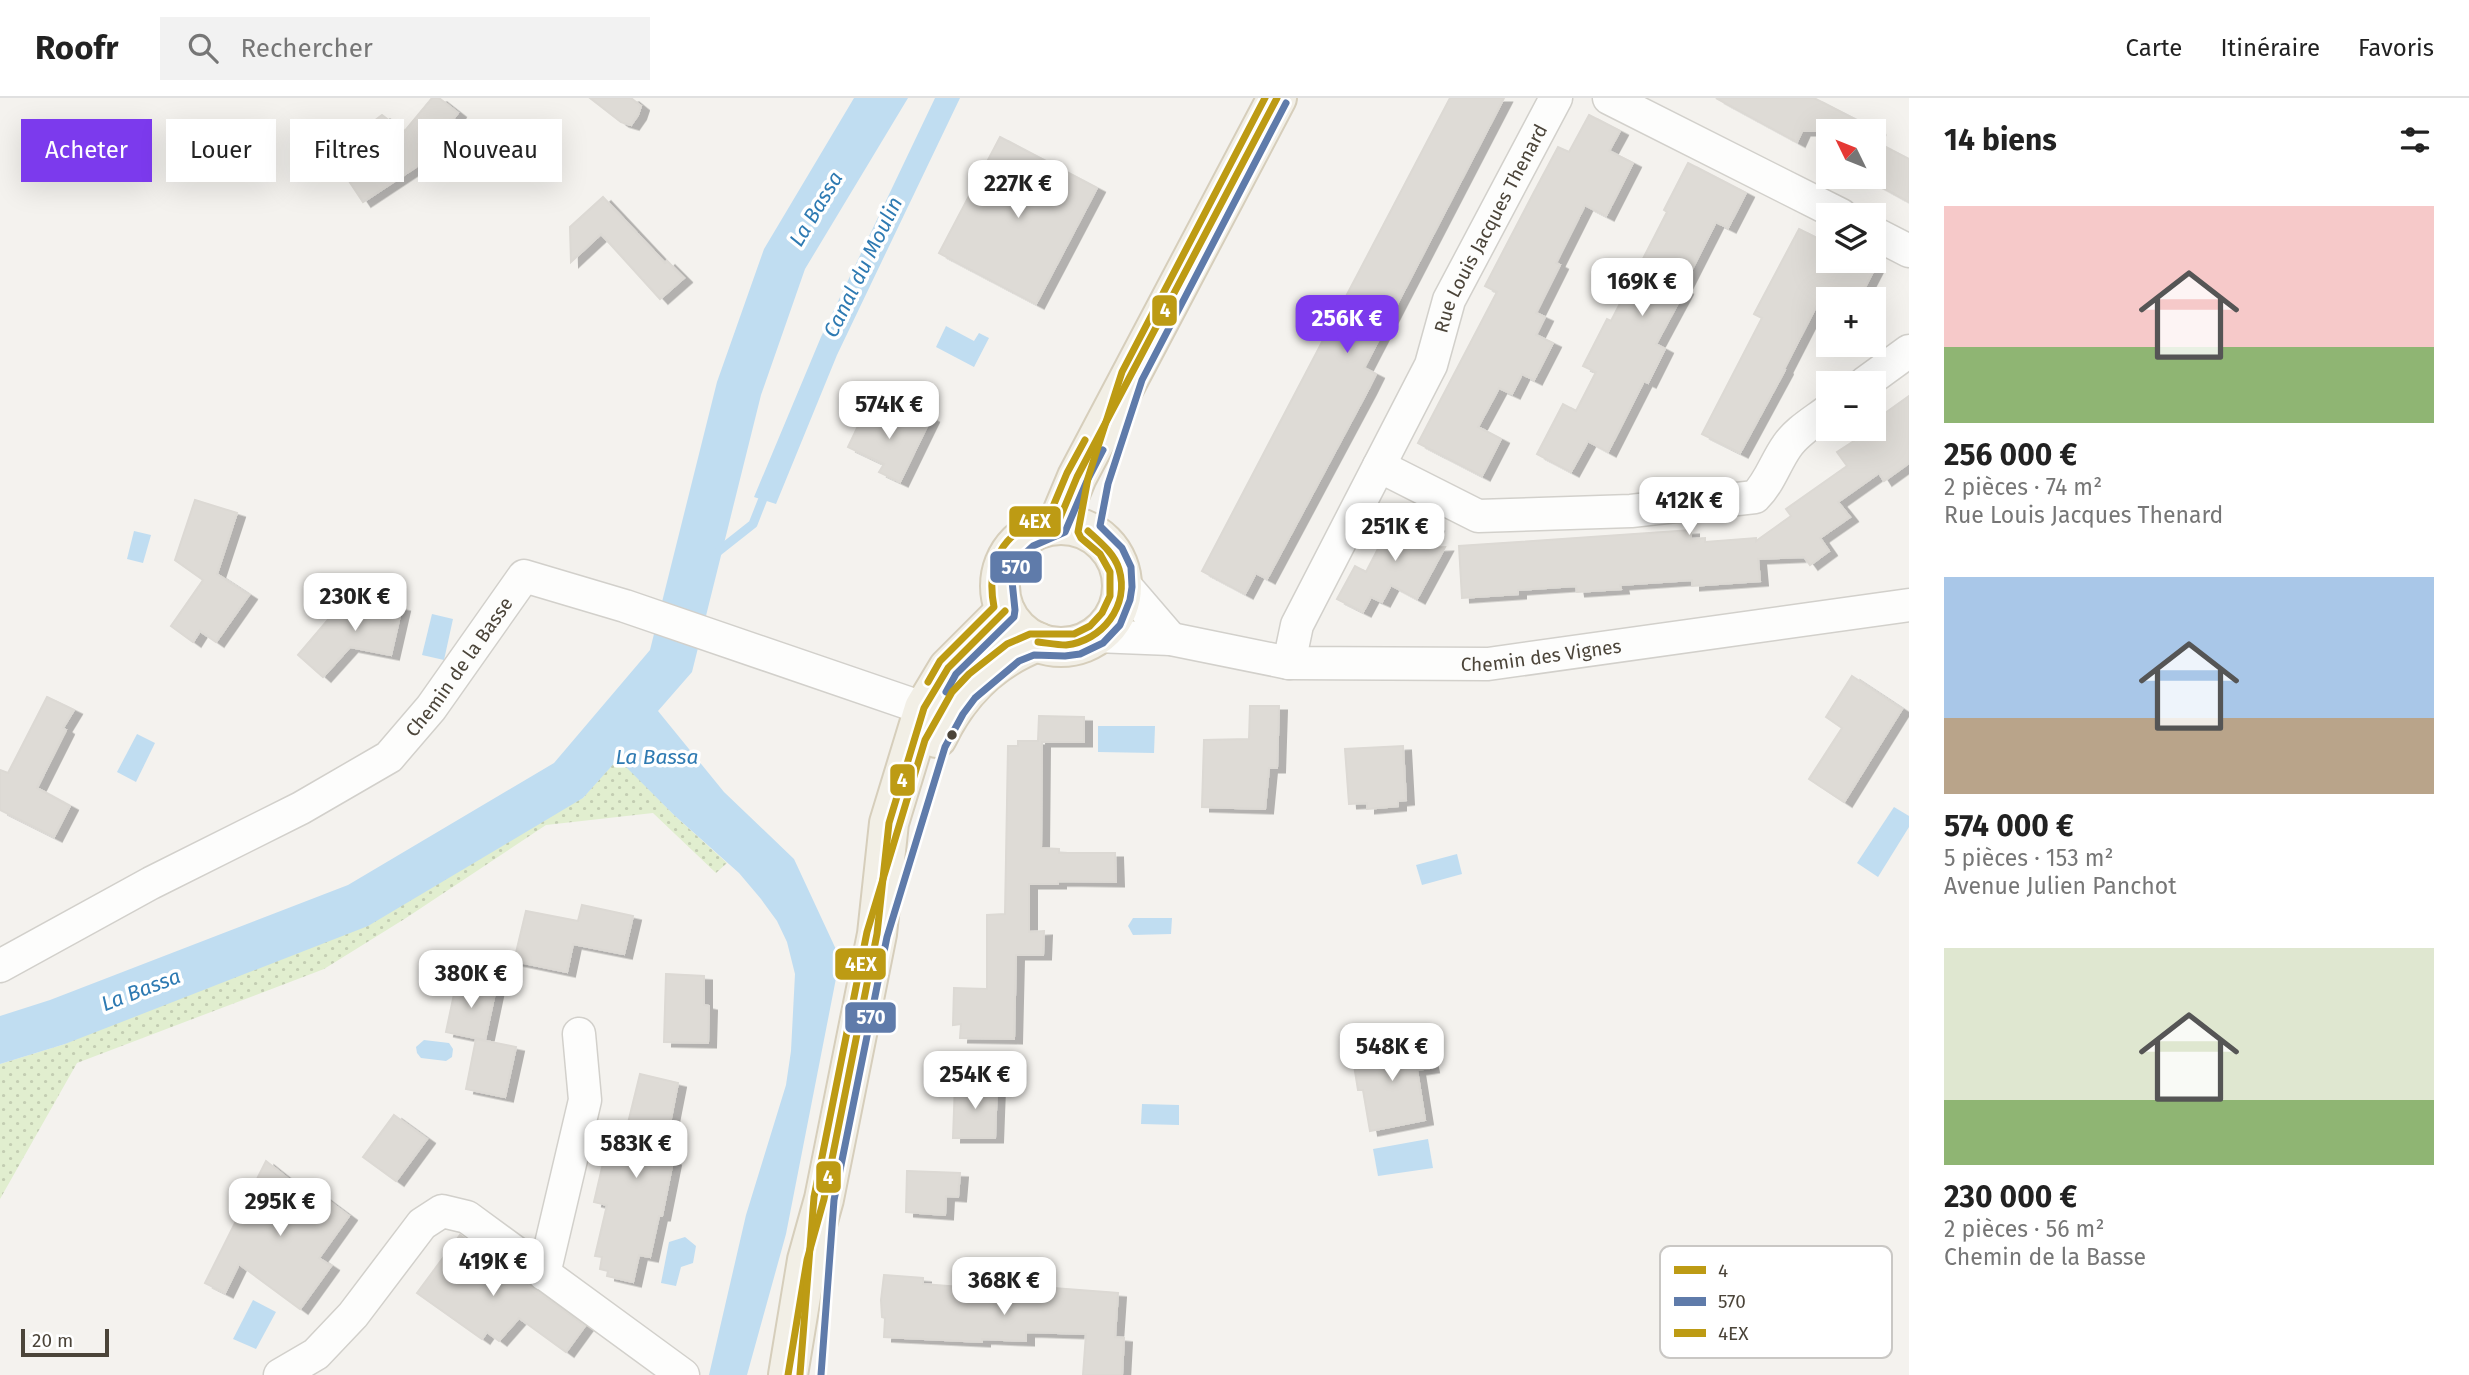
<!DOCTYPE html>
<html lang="fr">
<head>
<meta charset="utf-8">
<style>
  :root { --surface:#fff; --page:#f2f2f2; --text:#222; --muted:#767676; --line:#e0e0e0; --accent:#7c3aed }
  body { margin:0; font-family:"Fira Sans",sans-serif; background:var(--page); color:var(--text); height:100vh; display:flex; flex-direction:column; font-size:26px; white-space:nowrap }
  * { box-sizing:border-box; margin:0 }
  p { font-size:23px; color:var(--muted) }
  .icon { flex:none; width:38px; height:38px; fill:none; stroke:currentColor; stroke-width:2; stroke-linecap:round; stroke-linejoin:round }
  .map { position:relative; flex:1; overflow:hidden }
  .details { display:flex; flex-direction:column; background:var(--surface); width:560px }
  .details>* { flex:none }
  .guide { position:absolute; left:21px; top:21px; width:665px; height:63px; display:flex; gap:14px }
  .needle { width:46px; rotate:313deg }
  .fabs { position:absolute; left:1816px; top:21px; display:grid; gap:14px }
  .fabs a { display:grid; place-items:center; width:70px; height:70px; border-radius:0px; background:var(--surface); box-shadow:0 7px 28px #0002; font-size:35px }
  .scale { position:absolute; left:21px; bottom:18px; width:88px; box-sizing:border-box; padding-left:7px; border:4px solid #4b4439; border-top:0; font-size:19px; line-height:24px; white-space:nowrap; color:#4b4439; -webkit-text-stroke:5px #fff; paint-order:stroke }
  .price { position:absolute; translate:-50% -60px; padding:0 16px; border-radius:14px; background:#fff; color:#222; font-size:23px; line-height:46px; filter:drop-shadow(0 2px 4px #0008) }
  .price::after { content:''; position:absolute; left:50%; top:42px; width:21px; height:16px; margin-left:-10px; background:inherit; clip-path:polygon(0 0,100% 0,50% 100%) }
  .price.selected { background:var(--accent); color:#fff }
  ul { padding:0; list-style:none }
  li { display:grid; align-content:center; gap:14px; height:371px; padding:0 35px }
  li span { display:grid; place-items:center; height:217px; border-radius:0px; color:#555 }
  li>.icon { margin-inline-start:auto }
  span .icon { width:126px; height:126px; fill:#fffc; stroke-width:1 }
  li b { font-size:30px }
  h2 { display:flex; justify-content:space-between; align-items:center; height:84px; padding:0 35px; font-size:30px }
  .pill { padding:0 24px; border-radius:0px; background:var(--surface); box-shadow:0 7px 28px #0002; font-size:24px; line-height:63px }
  .pill.selected { background:var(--accent); color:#fff }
  header { display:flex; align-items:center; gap:42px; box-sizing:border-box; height:98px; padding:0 35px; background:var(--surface); border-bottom:2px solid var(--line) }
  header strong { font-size:33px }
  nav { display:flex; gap:38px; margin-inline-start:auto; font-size:24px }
  .search { width:490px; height:63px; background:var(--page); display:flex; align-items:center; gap:18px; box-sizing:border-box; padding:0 24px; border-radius:0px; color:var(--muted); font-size:26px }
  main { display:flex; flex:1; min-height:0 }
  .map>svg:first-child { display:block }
</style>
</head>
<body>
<header>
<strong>Roofr</strong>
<div class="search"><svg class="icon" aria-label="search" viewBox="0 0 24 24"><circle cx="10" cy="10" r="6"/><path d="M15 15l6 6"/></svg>Rechercher</div>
<nav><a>Carte</a><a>Itinéraire</a><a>Favoris</a></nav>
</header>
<main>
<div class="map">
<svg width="1909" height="1277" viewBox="0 0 1909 1277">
  <defs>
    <pattern id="grass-dots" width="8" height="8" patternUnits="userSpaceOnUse" patternTransform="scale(1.75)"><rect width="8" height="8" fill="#e1eecf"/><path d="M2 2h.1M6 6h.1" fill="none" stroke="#c3cdb2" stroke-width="1.8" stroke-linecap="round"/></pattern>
    <filter id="shadow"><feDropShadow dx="8" dy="4.5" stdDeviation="0" flood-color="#0004"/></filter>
  </defs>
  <rect width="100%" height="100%" fill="#f4f2ee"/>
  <path fill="url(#grass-dots)" d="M618,660l56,57 53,48 -11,10 -63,-60 -107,12 -140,93 -82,51 -247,94 -77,136v-135l65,-20 518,-246z"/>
  <g fill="#c0ddf1">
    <path d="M854,0h54l-103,171 -44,126 -69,277 -34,39 66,81 70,67 46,99 -54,276 -39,141h-38l37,-160 40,-130 5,-34 4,-77 -8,-32 -10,-21 -16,-22 -22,-26 -65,-58 -56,-56 -35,39 -215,128 -303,118 -65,20v-48l50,-16 298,-115 206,-122 96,-113 67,-268 47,-133z"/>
    <path d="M935,0h25l-123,257 -61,149 -22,-7 67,-160z"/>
    <path d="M946,228l28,15 5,-8 10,5 -15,29 -38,-20z"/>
    <path d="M134,433l17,4 -8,28 -16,-4z"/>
    <path d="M432,516l21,5 -9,41 -22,-5z"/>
    <path d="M1098,628h57l-1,27 -56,-1z"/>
    <path d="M137,636l18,9 -19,39 -19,-10z"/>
    <path d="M1894,709l15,9v11l-31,50 -21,-14z"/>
    <path d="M1457,756l5,20 -40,11 -6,-20z"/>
    <path d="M1133,820h39l-1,16 -38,1 -5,-9z"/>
    <path d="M424,942l25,3 4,6 -1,8 -6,4 -25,-3 -4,-5 -1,-6z"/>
    <path d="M1142,1006l37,1v20l-38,-1z"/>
    <path d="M1428,1041l5,29 -55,8 -5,-27z"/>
    <path d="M685,1139l11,9 -3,17 -12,4 -5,19 -15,-3 8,-41z"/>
    <path d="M253,1202l23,12 -20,37 -23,-10z"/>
  </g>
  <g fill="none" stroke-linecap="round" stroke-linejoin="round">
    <path stroke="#c0ddf1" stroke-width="9" d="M715,456l38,-30 13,-33"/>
  </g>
  <g fill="#dedbd6" stroke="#dcd9d4" stroke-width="2" filter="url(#shadow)">
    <path d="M432,0h7l19,15 -42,54 -53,35 -18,-27 31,-22 -15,-22 21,-16 22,17z"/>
    <path d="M590,0h41l10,8 -3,9 -7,10 -10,-3z"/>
    <path d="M1450,0h54l-140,270 12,6 -8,16 -101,189 -11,-6 -11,21 -43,-23z"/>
    <path d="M1716,0h98l64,33h-76l-5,11z"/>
    <path d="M1589,17l31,16 -11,20 24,12 -27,53 -21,-11 -29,58 4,2 -24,48 9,4 -9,18 17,8 -19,37 -12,-6 -10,20 -13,-6 -21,39 23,12 -19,37 -64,-33 79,-151 -12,-6 48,-92 25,-47 11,5z"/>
    <path d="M1000,39l97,51 -61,116 -97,-51z"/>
    <path d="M1874,43l35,18v43l-35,-19z"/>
    <path d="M1688,65l58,30 -18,35 -12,-6 -34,67 3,1 -29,54 9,5 -17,34 -4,-2 -36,71 -20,-11 -17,31 -34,-18 26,-50 13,7 20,-39 -13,-6 24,-47 4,2 56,-109 -3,-2z"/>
    <path d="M603,99l62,66 2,-2 17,17 -24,21 -59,-65 -30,28 -1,-35z"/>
    <path d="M1799,131l30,15v17h31l15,7 -15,29 -11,-5 -4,7h-25l-36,70 1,1 -45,83 -38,-19 60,-116 -8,-4z"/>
    <path d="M1909,298v67l-25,18 -5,-8 -41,29 12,15 -30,21 9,13 -19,14 -6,-8 -46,2 2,22 -68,5v-6l-72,5 1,4 -44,3 -1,-6 -58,4v4l-56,4 -3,-52 232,-16v9l14,-1v4l51,-4v3l35,-25 -5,-7 61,-43 -10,-14 23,-15 -3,-4 6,-4h11v-8z"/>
    <path d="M867,309l40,18 9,-15 15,8 -31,64 -21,-10 5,-8 -36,-17z"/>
    <path d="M195,402l42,13 -20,61 32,21 -33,47 -16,-11 -7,11 -22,-16 32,-46 -28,-20z"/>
    <path d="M1399,410l37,19 -10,21 19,-1 -28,52 -26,-14 -9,17 -11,-5 -8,15 -26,-13 18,-33 11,6z"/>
    <path d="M360,492l28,5 -1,9 15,3 -11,48 -41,-8 -27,30 -25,-22 33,-39 23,5z"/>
    <path d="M1852,578l50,33 -58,93 -35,-23 33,-51 -16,-11z"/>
    <path d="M47,599l27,13 -11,18 3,2 -29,58 33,18 -16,31 -54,-27v-40l8,3z"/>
    <path d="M1250,608h29l-2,62h-8l-4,41 -63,-2 2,-67 45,-1z"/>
    <path d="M1039,618l45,1v25h-42l-1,106 18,1v4h56l1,29 -58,-1v3h-29v48l15,-1 -1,24h-27l-2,84 -54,-1 1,-14 -8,1 1,-37 33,1v-74l18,-1 3,-168h10v-5h20z"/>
    <path d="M1403,648l3,54 -8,1v5l-31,3v-6l-18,1 -4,-55z"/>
    <path d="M582,807l51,11 -9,38 -51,-10 -6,28 -53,-11 12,-50 52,10z"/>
    <path d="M666,876l38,2v29l5,1 -1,37 -44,-1z"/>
    <path d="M457,882l39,8 -11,52 -39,-8z"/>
    <path d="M476,941l40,8 -11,50 -39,-8z"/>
    <path d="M1425,942l6,28 -14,2 8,50 -55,11 -7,-41h-5l-6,-37z"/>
    <path d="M640,976l38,9 -15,76 10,2 -11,55h-3l-9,41 -11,-2 -6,27 -26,-6 1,-5 -8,-2 2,-12 -7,-1 12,-51 -13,-3 13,-56 7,2 5,-27 9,2z"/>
    <path d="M955,985l42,2 -2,53h-42z"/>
    <path d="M394,1017l33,24 -31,42 -33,-24z"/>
    <path d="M266,1063l46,37 5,-6 32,24 -30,42 12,8 -31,43 -61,-45 -14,29 -20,-10z"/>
    <path d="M907,1073l53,2 -2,24 -12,-1 -1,19 -39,-3z"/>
    <path d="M460,1137l125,91 -19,26 -47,-34 -20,23 -12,-9 -5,7 -65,-46z"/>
    <path d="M884,1177l39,3v6l62,5v2l55,4 1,-8 77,6 -3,44 9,1 -2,37h-39l3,-41 -60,-2v9l-44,-2v3l-98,-5 1,-19 -3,-1 -1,-17z"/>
  </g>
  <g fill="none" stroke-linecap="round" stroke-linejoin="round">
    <defs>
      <g id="minor">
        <path d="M1609,0l232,117"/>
        <path d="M1874,135l35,18"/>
        <path d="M1865,285l44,-32"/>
        <path d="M1379,368l99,50 153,-5 124,-14c15,-15 20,-34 32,-51 10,-15 28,-25 42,-36"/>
        <path d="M1122,484l49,57"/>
        <path id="s1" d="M1096,538l75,3 118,24 199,1 421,-59"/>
        <path id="s2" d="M1289,565l8,-38 134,-260 18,-65 107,-202"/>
        <path id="s3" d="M0,868l151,-83 150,-75 88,-51 42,-49 93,-132 101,30 321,110"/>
        <path d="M544,1176l41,-174 -6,-66"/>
        <path d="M280,1277l36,-21 37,-39 69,-91 20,-13 25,6 216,158"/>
      </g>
      <g id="major">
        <path d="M1057,427l20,-48 200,-379"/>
        <circle cx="1061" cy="488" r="61"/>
        <path d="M937,640c21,-44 55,-79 101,-96"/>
        <path d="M788,1277l19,-115 17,-61 53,-265 12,-111 35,-115 24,-40 57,-57"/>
      </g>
    </defs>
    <use href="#minor" stroke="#d2d0cb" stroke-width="35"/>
    <use href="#major" stroke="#d6cebb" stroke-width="42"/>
    <use href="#minor" stroke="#fdfdfc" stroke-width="32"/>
    <use href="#major" stroke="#f2efe6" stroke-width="38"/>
    <defs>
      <g id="bus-1">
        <path d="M1057,427l20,-48 200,-379"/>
        <path d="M1038,544c9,1 19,3 28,3 36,-4 64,-39 53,-76 -5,-16 -19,-27 -31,-38"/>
        <path d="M788,1277l19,-115 17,-61 53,-265 12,-111 35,-115 24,-40 57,-57"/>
      </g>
      <g id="bus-2">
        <path d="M946,594l10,-18 58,-57 1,-7 -3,-29 6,-21 15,-14 32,-14 22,-51 16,-31"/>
        <path d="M821,1277l13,-175 53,-263 58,-190 18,-33 12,-16 44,-37 15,-6 31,1 15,-2 23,-11 17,-18 10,-25 2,-13 -1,-20 -9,-19 -22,-22 8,-42 34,-104 144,-277"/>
      </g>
      <g id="bus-3">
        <path d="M928,584l12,-21 54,-54c-9,-47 10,-76 55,-91l18,-43 18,-33"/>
        <path d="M800,1276l14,-177 53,-265 58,-192 27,-48 17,-18 38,-30 23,-10h44l16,-8 12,-13 8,-17v-24l-10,-18 -19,-16 -3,-6 10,-54 34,-106 143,-274"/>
      </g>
    </defs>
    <use href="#bus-1" stroke="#fff" stroke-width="12"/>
    <use href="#bus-2" stroke="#fff" stroke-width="12"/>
    <use href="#bus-3" stroke="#fff" stroke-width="12"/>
    <use href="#bus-1" stroke="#bd9b14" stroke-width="7"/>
    <use href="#bus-2" stroke="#5f7baa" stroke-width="7"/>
    <use href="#bus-3" stroke="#bd9b14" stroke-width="7"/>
  </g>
  <circle fill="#4b4439" stroke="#fff" stroke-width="2.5" cx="952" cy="637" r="6"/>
  <g text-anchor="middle" stroke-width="7" stroke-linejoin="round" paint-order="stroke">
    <g font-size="19" fill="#4b4439" stroke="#fff">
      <text dy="7" stroke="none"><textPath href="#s2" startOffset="481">Rue Louis Jacques Thenard</textPath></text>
      <text dy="7" stroke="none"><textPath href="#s1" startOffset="448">Chemin des Vignes</textPath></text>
      <text dy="7" stroke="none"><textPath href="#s3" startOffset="556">Chemin de la Basse</textPath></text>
    </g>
    <g font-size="21" font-style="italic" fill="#2e7ab2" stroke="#fff">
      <text transform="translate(816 111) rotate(-59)" y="7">La Bassa</text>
      <text transform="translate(863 169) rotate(-64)" y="7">Canal du Moulin</text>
      <text x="657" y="666">La Bassa</text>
      <text transform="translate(141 892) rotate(-21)" y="7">La Bassa</text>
    </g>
  </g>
  <rect x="1660" y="1148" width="232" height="112" rx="10" fill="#fff" stroke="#c9c7c4" stroke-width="2"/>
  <rect x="1674" y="1168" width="32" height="8" fill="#bd9b14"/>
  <rect x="1674" y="1199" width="32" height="9" fill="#5f7baa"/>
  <rect x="1674" y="1231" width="32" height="8" fill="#bd9b14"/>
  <g font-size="19" fill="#4b4439">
    <text x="1718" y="1179">4</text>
    <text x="1718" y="1210">570</text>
    <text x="1718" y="1242">4EX</text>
  </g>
  <g stroke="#fff" stroke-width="2.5">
    <rect x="1151" y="196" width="27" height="33" rx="7" fill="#bd9b14"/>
    <rect x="1008" y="407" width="54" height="33" rx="7" fill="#bd9b14"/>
    <rect x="989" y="452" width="54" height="34" rx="7" fill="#5f7baa"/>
    <rect x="889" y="665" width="27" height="34" rx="7" fill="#bd9b14"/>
    <rect x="834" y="849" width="53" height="34" rx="7" fill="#bd9b14"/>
    <rect x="844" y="903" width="53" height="33" rx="7" fill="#5f7baa"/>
    <rect x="815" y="1062" width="27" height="34" rx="7" fill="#bd9b14"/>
  </g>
  <g font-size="19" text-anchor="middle" font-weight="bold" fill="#fff">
    <text x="1165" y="219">4</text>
    <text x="1035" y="430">4EX</text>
    <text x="1016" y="476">570</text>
    <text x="902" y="689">4</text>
    <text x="861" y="873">4EX</text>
    <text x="871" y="926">570</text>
    <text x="828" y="1086">4</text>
  </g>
</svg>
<div class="fabs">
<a><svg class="needle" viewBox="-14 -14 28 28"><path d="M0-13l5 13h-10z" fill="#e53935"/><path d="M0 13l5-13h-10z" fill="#767676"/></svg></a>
<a><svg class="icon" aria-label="layers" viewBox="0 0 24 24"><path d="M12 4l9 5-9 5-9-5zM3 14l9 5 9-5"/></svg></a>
<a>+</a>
<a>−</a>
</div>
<div class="scale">20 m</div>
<b class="price" style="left:1018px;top:122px">227K €</b>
<b class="price" style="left:1642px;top:220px">169K €</b>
<b class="price selected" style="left:1347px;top:257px">256K €</b>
<b class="price" style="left:889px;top:343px">574K €</b>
<b class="price" style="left:1689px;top:439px">412K €</b>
<b class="price" style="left:1395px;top:465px">251K €</b>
<b class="price" style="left:355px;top:535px">230K €</b>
<b class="price" style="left:471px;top:912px">380K €</b>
<b class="price" style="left:1392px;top:985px">548K €</b>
<b class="price" style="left:975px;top:1013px">254K €</b>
<b class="price" style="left:636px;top:1082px">583K €</b>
<b class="price" style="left:280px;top:1140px">295K €</b>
<b class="price" style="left:493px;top:1200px">419K €</b>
<b class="price" style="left:1004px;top:1219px">368K €</b>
<div class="guide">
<a class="pill selected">Acheter</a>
<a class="pill">Louer</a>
<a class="pill">Filtres</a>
<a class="pill">Nouveau</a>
</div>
</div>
<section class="details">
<h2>14 biens<svg class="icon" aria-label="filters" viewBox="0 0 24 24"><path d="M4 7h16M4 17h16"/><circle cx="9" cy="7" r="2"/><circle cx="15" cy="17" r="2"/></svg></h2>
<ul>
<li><span style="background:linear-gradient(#f6c9c9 65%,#8fb573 0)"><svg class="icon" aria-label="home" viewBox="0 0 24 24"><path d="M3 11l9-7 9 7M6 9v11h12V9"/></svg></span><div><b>256 000 €</b><p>2 pièces · 74 m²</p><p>Rue Louis Jacques Thenard</p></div></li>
<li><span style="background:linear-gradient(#a9c7e8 65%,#b9a48a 0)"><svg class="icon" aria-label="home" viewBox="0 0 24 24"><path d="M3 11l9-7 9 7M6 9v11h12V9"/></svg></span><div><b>574 000 €</b><p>5 pièces · 153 m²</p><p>Avenue Julien Panchot</p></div></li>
<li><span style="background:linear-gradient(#dfe7d0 70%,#8fb573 0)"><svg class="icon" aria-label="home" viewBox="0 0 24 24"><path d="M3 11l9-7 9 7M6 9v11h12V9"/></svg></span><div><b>230 000 €</b><p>2 pièces · 56 m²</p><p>Chemin de la Basse</p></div></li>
</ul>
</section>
</main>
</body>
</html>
